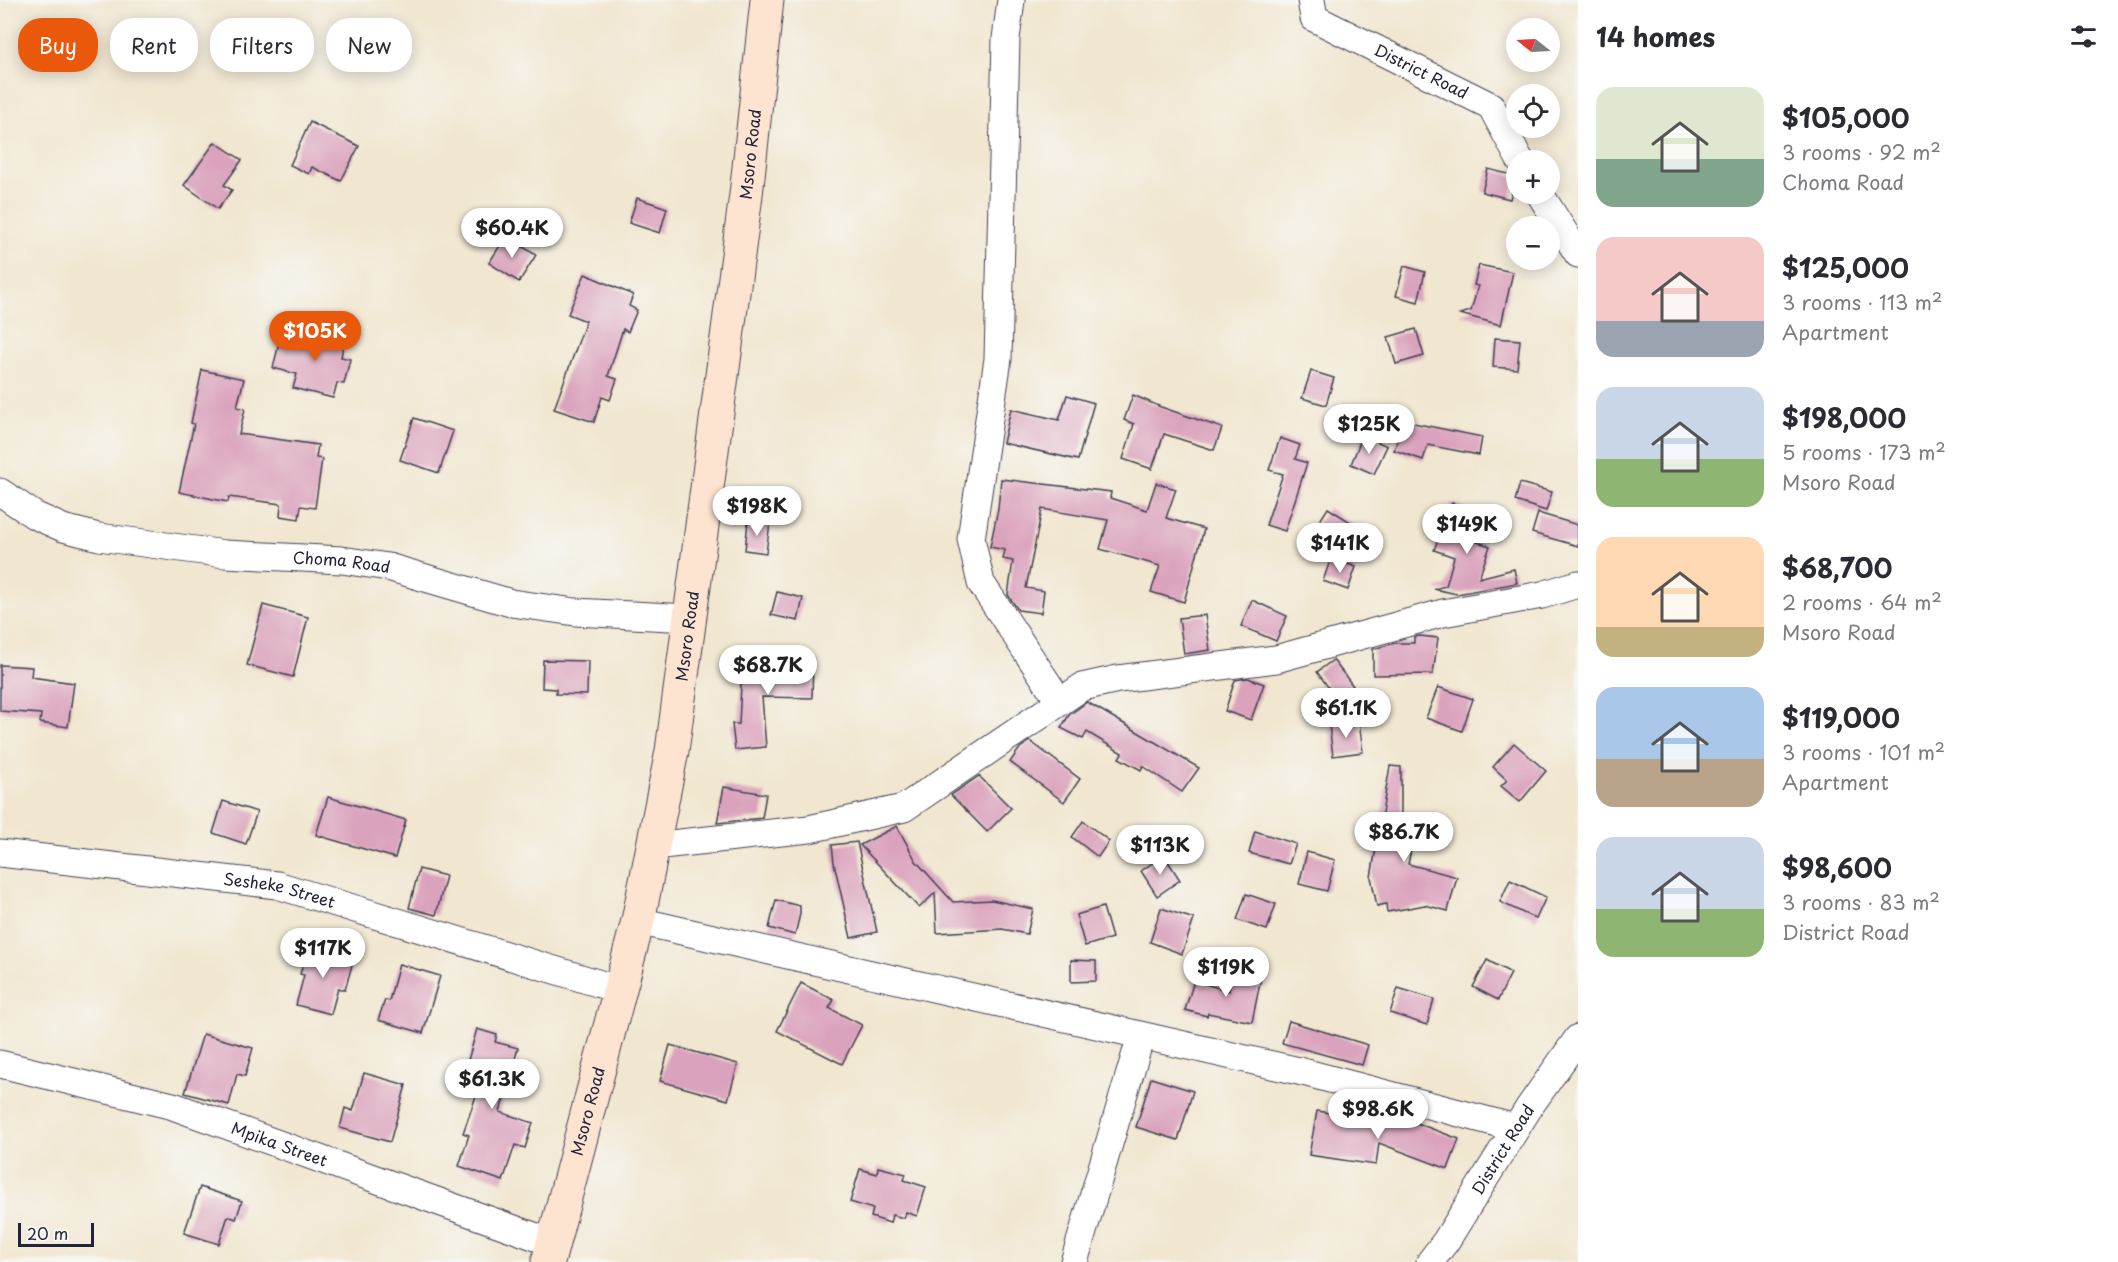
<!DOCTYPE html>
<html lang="en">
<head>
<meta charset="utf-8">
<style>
  :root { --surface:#fff; --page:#f2f2f3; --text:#2b2b33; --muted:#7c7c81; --accent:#ea580c }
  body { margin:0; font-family:"Playpen Sans",sans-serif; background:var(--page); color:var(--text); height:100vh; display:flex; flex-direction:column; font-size:22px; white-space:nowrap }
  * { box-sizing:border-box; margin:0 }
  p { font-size:20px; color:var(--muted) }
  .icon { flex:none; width:33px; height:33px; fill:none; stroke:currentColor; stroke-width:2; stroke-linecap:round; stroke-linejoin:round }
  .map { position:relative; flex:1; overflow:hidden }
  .details { display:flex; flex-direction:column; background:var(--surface); width:540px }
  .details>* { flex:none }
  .banner { position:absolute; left:18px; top:18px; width:570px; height:54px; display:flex; gap:12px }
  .needle { width:39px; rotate:288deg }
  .fabs { position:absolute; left:1506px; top:18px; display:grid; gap:12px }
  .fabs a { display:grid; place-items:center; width:54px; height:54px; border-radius:50%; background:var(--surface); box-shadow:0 3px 15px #0003; font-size:30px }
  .scale { position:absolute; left:18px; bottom:15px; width:76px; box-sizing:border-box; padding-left:6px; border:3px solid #22223b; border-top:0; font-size:16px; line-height:21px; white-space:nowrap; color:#22223b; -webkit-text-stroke:4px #f6f6f2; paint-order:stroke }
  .price { position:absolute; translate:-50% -51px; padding:0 14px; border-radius:21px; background:#fff; color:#222; font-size:20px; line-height:39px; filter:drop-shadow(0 2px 3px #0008) }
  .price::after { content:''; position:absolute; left:50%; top:36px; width:18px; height:14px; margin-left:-9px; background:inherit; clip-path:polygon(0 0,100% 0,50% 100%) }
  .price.active { background:var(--accent); color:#fff }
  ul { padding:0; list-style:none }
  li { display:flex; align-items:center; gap:18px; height:150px; padding:0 18px }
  li span { display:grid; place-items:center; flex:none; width:168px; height:120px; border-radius:18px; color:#555 }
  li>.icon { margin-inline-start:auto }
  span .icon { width:72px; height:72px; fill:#fffc; stroke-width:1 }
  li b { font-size:26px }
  h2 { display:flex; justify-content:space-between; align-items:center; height:72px; padding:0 18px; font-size:26px }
  .chip { padding:0 21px; border-radius:24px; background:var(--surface); box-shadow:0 3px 15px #0003; font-size:21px; line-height:54px }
  .chip.active { background:var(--accent); color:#fff }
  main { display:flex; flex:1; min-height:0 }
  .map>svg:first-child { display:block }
</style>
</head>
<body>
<main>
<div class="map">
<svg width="1578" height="1262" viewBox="0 0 1578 1262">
  <rect width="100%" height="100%" fill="#f6f6f2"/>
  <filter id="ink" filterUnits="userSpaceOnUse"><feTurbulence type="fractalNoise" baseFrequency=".0167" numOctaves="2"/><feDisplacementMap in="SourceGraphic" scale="12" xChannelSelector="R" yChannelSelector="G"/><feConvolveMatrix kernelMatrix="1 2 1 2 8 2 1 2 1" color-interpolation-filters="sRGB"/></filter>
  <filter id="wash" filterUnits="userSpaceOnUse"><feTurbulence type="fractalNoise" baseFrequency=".008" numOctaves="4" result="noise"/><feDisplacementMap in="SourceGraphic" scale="24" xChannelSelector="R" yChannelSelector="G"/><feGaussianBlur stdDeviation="1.35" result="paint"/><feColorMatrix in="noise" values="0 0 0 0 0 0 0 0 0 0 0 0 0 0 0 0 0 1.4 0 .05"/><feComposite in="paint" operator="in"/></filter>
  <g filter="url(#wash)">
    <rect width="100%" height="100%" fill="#f1e6cf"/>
    <g id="blocks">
      <g fill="#daa2bc">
        <path d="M310,122l49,24 -18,35 -29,-14 -3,7 -19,-9z"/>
        <path d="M215,142l27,18 -18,25 8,5 -14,19 -34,-24z"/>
        <path d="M1488,169l28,7 -6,23 -28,-7z"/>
        <path d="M637,198l30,10 -7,25 -31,-10z"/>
        <path d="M506,236l30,19 -17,27 -30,-19z"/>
        <path d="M1479,265l34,7 -12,53 -41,-11 11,-3 7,-25 -4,-1z"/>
        <path d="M1404,266l21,6 -7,30 -22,-6z"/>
        <path d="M585,274l48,21 -4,11 8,4 -9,22 -5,-3 -15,47 9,3 -7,21 -8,-3 -8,25 -40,-13 32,-88 -18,-7z"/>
        <path d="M307,327l38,10 -4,20 9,2 -6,25 -7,-1 -4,15 -40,-10 4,-14 -24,-6 7,-29 23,6z"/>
        <path d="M1416,329l8,27 -28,8 -8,-27z"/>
        <path d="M1495,338l25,2 -3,29 -24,-2z"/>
        <path d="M202,370l42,9 -7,28 8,2 -6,25 79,11 -2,13 6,1 -7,49 -14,-2 -2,13 -19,-3 1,-12 -52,-7 -1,5 -49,-10 15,-68 -3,-1z"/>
        <path d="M1311,371l23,7 -8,27 -24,-7z"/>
        <path d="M1067,395l27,8 -16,57 -75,-17 8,-34 48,11z"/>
        <path d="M1133,395l28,12 61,21 -8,22 -50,-16 -12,35 -29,-10 11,-35 -10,-4z"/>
        <path d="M414,418l39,13 -14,42 -39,-13z"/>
        <path d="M1404,421l78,16 -3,18 -51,-10 -5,15 -29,-10z"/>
        <path d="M1363,435l24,11 -13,28 -23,-10z"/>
        <path d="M1280,438l20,7 -5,14 12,4 -22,68 -19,-6 17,-51 -14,-4z"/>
        <path d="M1001,479l110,13 -1,6 37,12 9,-27 20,6 -10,29 38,11 -20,73 -33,-10 9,-26 -60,-17 8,-29 -66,-11 -16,79 18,3 -3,22 -23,-3 -10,-15 5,-34 -10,-2 2,-9 -15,-3 8,-38z"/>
        <path d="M1520,483l32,9 -6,19 -31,-10z"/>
        <path d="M1452,503l26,11 -10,25 22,7 -11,32 35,-9 3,14 -60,11 -23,-5 12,-3 8,-29 -20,-7z"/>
        <path d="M1328,508l32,20 -14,22 -32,-20z"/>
        <path d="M1538,513l40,12v21l-46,-13z"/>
        <path d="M748,521l22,2 -4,30 -21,-3z"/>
        <path d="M1331,558l25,9 -8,23 -25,-9z"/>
        <path d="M777,592l26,6 -5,23 -27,-6z"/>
        <path d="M1252,600l35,16 -11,25 -35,-15z"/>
        <path d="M263,605l45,12 -15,60 -46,-12z"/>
        <path d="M1205,615l5,35 -26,4 -5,-36z"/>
        <path d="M1420,636l18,2 -5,36 -60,1v-26l22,-6h19v-6z"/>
        <path d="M784,657l29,1 -1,40 -50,-1 4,50 -31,3 -3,-26h7l3,-59 42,3z"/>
        <path d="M543,660l45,1 -1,34 -31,-1v-5l-14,-1z"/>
        <path d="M1333,660l20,26 -16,13 -20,-27z"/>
        <path d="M0,665l32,2 -1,10 43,6 -6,44 -28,-4 1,-9 -41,-3z"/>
        <path d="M1248,678l16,6 -13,36 -26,-9 10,-31z"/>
        <path d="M1438,687l35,12 -11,32 -36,-13z"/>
        <path d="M1087,702l112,66 -17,24 -39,-26 -2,4 -22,-12 3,-5 -35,-21 -4,7 -22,-11 8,-13z"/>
        <path d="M1359,722l4,30 -30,4 -4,-31z"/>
        <path d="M1030,741l50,38 -16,23 -54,-40 10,-14z"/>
        <path d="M1514,743l32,28 -26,31 -19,-16 6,-6 -14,-13z"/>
        <path d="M1390,766l11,1v81l10,2 -3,14 49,13 -9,34 -23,-6 -38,7 -1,-8 -9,2 -6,-29z"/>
        <path d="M979,776l32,32 -24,24 -36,-37z"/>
        <path d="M724,787l42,7 -4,24 -45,5z"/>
        <path d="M328,797l78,23 -11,38 -79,-23z"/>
        <path d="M223,801l34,11 -11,32 -33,-11z"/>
        <path d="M1083,821l26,20 -11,16 -26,-20z"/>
        <path d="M897,826l19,35 37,41 39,-2 41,9 -6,25 -25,-5 -65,4 -2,-40 -16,15 -59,-63z"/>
        <path d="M1255,831l41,13 -7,20 -40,-11z"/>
        <path d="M857,842l20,90 -26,6 -17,-75 -2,-18z"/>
        <path d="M1307,852l28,8 -8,31 -28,-7z"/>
        <path d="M1164,855l16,25 -23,16 -16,-25z"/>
        <path d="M419,869l27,7 -10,39 -27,-7z"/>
        <path d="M1510,880l36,17 -10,22 -36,-17z"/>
        <path d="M1246,894l30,10 -9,26 -30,-10z"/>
        <path d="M776,900l24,6v8l-5,21 -26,-7z"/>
        <path d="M1103,907l9,31 -27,8 -9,-31z"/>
        <path d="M1161,908l33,11 -12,35 -32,-12z"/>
        <path d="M308,946l46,12 -9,32 -7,-2 -7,26 -35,-9 8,-30 -4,-1z"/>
        <path d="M1071,960l25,1v20l-25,1z"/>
        <path d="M1487,960l24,13 -13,27 -25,-13z"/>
        <path d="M399,964l41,12 -17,57 -45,-13 7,-20 4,1z"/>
        <path d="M1233,972l28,6 -9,44 -44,-9 -1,3 -22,-6 9,-29 35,10z"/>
        <path d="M801,983l33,17 -5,8 33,17 -20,39 -65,-33z"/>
        <path d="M1398,988l36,11 -7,26 -37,-12z"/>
        <path d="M1289,1021l79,24 -6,20 -80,-22z"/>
        <path d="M477,1029l20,6 -2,7 23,6 -18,64 33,11 -8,25 -10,-3 -12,36 -44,-15 10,-31 -6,-2 19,-54 -18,-5z"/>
        <path d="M203,1034l50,14 -8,28 -8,-2 -8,31 -44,-12z"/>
        <path d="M670,1045l68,19 -10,36 -68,-19z"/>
        <path d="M364,1073l42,12 -16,57 -50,-14 5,-20 8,3z"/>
        <path d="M1151,1078l42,13 -15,49 -42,-13z"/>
        <path d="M1317,1111l92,15 2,-5 48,18 -11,30 -69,-26 -3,22 -67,-10z"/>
        <path d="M878,1167l28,7 -2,6 22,7 -9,29 -11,-4 -2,6 -12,-3 -2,8 -19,-6 2,-8 -23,-7 10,-33 17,5z"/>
        <path d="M200,1187l42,14 -6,18 -8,-3 -9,28 -35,-11z"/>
      </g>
    </g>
  </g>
  <g filter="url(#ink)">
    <use href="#blocks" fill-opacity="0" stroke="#413f51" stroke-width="1.5"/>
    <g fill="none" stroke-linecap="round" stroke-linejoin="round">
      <defs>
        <g id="street">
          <path d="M1011,0l-5,39 -8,320 -27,180 10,44 79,119"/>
          <path id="s1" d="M1311,0l3,18 177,88 29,54"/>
          <path d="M1540,194l38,60"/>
          <path id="s2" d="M0,492l34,23 29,13 36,9 126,17 117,6 46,7 123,36 64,9 114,6"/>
          <path d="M653,846l156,-17 95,-21 178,-121 36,-8 158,-20 167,-46 99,-18 36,-11"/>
          <path id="s3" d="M0,853l277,32 343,105"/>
          <path d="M638,921l665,151 213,56"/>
          <path id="s4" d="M0,1064l173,42 380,137"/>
          <path d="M1074,1262l67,-226"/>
          <path id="s5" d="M1430,1262l16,-21 84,-135 48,-68"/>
        </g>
        <g id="secondary">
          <path id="s6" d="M548,1262l90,-341 34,-170 74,-556 21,-195"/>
        </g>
      </defs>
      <use href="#street" stroke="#413f51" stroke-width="29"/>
      <use href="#secondary" stroke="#413f51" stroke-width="35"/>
      <use href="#street" stroke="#fff" stroke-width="27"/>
      <use href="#secondary" stroke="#fde4d1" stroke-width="33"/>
    </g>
  </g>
  <g text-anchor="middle" stroke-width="5" stroke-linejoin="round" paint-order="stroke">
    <g font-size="16" fill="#22223b" stroke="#f6f6f2">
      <text dy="6" stroke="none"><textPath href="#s1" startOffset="138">District Road</textPath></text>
      <text dy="6" stroke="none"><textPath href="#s6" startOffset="1128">Msoro Road</textPath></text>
      <text dy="6" stroke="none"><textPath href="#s2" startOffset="354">Choma Road</textPath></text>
      <text dy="6" stroke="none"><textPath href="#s6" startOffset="642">Msoro Road</textPath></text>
      <text dy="6" stroke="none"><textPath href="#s3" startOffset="282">Sesheke Street</textPath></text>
      <text dy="6" stroke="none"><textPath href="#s6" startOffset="156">Msoro Road</textPath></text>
      <text dy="6" stroke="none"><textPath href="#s4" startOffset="291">Mpika Street</textPath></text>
      <text dy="6" stroke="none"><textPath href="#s5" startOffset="134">District Road</textPath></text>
    </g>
  </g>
</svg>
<div class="fabs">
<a><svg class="needle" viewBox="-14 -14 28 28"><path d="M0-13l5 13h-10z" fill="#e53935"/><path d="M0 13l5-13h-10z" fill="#7c7c81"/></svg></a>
<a><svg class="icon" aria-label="locate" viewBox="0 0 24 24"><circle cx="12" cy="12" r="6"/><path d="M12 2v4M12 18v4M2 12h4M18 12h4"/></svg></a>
<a>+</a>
<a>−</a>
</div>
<div class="scale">20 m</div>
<b class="price" style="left:512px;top:259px">$60.4K</b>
<b class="price active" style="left:315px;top:362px">$105K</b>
<b class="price" style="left:1369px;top:455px">$125K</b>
<b class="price" style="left:757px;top:537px">$198K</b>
<b class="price" style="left:1467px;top:555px">$149K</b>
<b class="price" style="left:1340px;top:574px">$141K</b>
<b class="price" style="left:768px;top:696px">$68.7K</b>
<b class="price" style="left:1346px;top:739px">$61.1K</b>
<b class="price" style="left:1404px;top:863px">$86.7K</b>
<b class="price" style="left:1160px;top:876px">$113K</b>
<b class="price" style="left:323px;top:979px">$117K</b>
<b class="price" style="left:1226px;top:998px">$119K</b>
<b class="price" style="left:492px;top:1110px">$61.3K</b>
<b class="price" style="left:1378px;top:1140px">$98.6K</b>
<div class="banner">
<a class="chip active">Buy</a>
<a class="chip">Rent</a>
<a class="chip">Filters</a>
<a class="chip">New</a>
</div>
</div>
<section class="details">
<h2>14 homes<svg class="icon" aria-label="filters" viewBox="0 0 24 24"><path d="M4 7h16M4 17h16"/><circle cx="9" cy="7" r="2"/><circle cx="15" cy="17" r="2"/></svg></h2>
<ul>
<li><span style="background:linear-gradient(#dfe7d0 60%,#7fa58c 0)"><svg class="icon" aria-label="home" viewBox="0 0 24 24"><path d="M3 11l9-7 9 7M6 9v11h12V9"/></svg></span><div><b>$105,000</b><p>3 rooms · 92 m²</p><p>Choma Road</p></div></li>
<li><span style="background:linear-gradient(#f6c9c9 70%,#9aa5b1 0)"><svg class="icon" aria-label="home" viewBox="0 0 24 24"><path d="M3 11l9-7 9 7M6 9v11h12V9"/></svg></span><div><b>$125,000</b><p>3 rooms · 113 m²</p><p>Apartment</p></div></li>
<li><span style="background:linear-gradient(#c9d6e8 60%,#8fb573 0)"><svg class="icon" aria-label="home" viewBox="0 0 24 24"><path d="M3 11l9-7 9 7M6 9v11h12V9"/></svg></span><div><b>$198,000</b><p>5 rooms · 173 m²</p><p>Msoro Road</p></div></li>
<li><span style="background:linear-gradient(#ffd9b3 75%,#c2b280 0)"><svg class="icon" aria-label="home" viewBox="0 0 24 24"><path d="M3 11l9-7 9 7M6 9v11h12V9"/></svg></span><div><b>$68,700</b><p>2 rooms · 64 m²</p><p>Msoro Road</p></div></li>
<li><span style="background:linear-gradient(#a9c7e8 60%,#b9a48a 0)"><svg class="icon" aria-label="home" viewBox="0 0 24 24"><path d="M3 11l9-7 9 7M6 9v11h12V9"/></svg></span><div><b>$119,000</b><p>3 rooms · 101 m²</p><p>Apartment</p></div></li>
<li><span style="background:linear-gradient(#c9d6e8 60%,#8fb573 0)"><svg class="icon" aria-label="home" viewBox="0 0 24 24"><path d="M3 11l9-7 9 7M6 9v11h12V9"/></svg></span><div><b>$98,600</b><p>3 rooms · 83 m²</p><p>District Road</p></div></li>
</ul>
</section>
</main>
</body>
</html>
